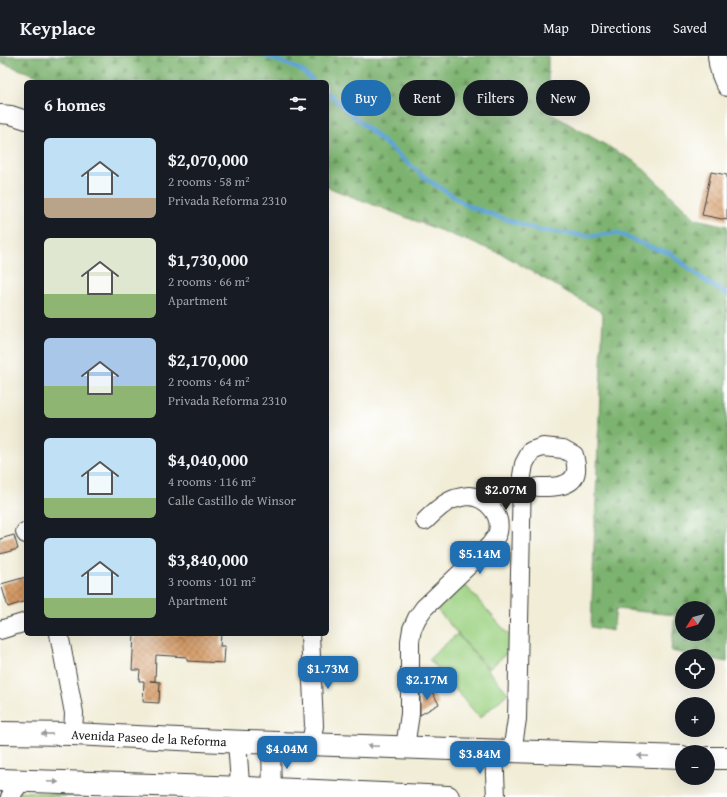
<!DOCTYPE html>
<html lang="en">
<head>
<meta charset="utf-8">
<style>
  :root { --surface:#171b24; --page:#20242c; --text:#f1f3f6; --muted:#9ea1a6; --line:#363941; --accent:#1f6fb2 }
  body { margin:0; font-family:"Gentium Book Plus",serif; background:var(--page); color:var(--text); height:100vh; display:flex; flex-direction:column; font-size:15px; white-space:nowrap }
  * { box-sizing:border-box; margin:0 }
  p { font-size:13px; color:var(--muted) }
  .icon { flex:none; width:22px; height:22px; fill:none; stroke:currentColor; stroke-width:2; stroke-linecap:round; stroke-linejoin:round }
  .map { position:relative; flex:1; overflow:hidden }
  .panel { position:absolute; left:24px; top:24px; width:305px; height:556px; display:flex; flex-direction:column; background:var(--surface); border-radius:6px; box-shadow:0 4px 16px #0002 }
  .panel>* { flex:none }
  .banner { position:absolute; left:341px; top:24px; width:326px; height:36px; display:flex; gap:8px }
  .needle { width:26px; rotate:233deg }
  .buttons { position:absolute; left:675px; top:545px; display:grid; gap:8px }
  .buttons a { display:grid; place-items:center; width:40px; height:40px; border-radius:50%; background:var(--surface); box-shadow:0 4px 16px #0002; font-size:20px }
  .price { position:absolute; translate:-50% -34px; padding:0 9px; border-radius:8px; background:var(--accent); color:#fff; font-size:13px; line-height:26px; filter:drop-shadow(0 1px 2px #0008) }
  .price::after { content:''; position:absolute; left:50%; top:24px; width:12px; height:9px; margin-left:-6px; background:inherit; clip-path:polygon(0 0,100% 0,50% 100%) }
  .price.current { background:#222; color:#fff }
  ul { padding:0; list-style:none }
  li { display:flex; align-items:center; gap:12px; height:100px; padding:0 20px }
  li span { display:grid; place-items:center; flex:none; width:112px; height:80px; border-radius:6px; color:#555 }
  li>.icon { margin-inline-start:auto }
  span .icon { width:48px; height:48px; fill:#fffc; stroke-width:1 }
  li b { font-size:17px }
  h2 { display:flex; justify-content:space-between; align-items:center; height:48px; padding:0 20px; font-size:17px }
  .tag { padding:0 14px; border-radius:18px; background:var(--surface); box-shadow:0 4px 16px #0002; font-size:14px; line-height:36px }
  .tag.current { background:var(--accent); color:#fff }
  header { display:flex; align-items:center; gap:24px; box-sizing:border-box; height:56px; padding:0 20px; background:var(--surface); border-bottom:1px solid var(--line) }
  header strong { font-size:19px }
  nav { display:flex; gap:22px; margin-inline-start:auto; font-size:14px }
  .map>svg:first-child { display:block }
</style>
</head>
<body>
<header>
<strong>Keyplace</strong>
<nav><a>Map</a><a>Directions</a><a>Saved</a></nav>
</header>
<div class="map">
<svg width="727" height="741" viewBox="0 0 727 741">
  <defs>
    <pattern id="forest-firs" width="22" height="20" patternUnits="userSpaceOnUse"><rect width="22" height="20" fill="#7db370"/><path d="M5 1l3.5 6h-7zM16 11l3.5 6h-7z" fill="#66915b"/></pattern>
    <pattern id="park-tufts" width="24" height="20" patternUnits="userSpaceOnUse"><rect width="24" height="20" fill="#9cd182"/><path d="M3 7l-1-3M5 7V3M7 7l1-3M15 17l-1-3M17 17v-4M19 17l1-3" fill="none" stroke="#86b370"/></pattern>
    <pattern id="building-cross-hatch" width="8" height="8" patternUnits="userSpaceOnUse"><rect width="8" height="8" fill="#d59a64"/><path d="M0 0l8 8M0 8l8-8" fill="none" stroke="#ac7d52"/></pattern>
  </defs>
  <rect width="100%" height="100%" fill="#fff"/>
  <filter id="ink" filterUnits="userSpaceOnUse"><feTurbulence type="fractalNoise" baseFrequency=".025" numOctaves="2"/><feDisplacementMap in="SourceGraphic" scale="8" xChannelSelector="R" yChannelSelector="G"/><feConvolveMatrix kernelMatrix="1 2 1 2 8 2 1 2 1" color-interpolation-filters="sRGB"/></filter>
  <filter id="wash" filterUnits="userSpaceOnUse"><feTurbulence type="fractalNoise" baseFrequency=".012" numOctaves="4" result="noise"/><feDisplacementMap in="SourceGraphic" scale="16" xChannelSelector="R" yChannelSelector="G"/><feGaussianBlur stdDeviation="0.9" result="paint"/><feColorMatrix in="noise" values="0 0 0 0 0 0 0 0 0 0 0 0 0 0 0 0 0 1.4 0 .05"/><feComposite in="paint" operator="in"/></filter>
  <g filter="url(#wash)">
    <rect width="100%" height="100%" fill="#f1edd7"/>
    <path fill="url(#forest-firs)" stroke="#4c6846" fill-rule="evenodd" d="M0,0h548v56l89,51 59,56 31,7v436l-19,-4v-2h-12l-25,-5 4,-36 -59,-6 -3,22 -22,-4 12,-314 -101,-59 -175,-67v-105h-274l-53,-20zM682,552h26v26h-26z"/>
    <path fill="url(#park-tufts)" stroke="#5c764f" d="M2,734l86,6 -87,1z"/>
    <g fill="#9cd182" stroke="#5c764f">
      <path d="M465,529l52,59 -28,25 -52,-59z"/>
      <path d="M457,578l51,59 -28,25 -51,-59z"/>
    </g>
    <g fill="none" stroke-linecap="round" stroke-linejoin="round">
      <g stroke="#5fa4d5" stroke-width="4.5">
        <path d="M266,0l35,14 13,12"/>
        <path d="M327,37l97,84 44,29 69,24 53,6 28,-3 29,13 23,7 35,28 22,13"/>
      </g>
    </g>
    <g id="blocks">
      <g fill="url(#building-cross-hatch)">
        <path d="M711,116l16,3v45l-25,-5z"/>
        <path d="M14,479l4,14 -18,5v-15z"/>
        <path d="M26,521v24l-18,6 -7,-23z"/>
        <path d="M134,578h87l-1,12h5l-1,17 -37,-2v-4l-31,-2 -1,26h-5l10,1 -1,21 -16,-1 1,-21h-5l1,-11h-8z"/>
        <path d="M429,631l10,17 -19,11v-23z"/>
      </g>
    </g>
  </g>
  <g filter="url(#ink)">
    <use href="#blocks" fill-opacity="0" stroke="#3c3b38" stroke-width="1"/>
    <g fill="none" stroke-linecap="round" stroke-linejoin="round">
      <defs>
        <g id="minor">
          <path d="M717,0c1,12 3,21 10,31"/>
          <path d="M0,58l11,1 15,5"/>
          <path d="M25,476l1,2"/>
          <path d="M0,574l26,-8"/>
          <path d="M59,578l15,79 -1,21"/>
          <path d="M310,578l4,92 -3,18"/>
          <path d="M237,686l4,55"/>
          <path d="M271,687l1,54"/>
          <path d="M405,691l5,-33v-73l2,-12 5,-11 7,-10 66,-63c3,-4 7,-9 8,-13 4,-18 -12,-35 -29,-36 -5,0 -11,2 -15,3 -10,3 -22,15 -29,22"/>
          <path d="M494,695l2,46"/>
          <path d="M512,696l5,-33 5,-243 2,-12 7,-13 12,-4 20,2 11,6c1,5 3,11 2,16 -2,17 -25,16 -38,16"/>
          <path d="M10,741l11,-16"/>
        </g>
        <g id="major">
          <path id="s1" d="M0,677l73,1 148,7 461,16"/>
          <path d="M708,702h19"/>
          <path d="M0,724l273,9 175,8"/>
        </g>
      </defs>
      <use href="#minor" stroke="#3c3b38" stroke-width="20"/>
      <use href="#major" stroke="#3c3b38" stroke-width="24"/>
      <use href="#minor" stroke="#fff" stroke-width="18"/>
      <use href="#major" stroke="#fff" stroke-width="22"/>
    </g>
    <defs><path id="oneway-solid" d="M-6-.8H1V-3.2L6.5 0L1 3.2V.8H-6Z"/></defs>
    <g fill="#999">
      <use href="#oneway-solid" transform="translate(47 678) rotate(-179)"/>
      <use href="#oneway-solid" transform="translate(373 690) rotate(-178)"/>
      <use href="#oneway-solid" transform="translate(643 700) rotate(-178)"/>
      <use href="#oneway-solid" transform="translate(53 726) rotate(2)"/>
    </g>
  </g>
  <g text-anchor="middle" stroke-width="3.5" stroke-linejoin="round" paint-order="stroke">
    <g font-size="13" fill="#1c1c1c" stroke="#fff">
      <text dy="5" stroke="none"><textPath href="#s1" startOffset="149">Avenida Paseo de la Reforma</textPath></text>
    </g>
  </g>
</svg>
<div class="buttons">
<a><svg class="needle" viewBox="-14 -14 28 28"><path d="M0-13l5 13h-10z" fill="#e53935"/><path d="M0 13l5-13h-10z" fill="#9ea1a6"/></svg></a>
<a><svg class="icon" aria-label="locate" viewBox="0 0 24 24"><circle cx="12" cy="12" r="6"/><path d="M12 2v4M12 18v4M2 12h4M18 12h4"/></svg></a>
<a>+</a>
<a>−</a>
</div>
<b class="price current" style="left:506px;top:455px">$2.07M</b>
<b class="price" style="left:480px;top:519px">$5.14M</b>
<b class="price" style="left:328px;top:634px">$1.73M</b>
<b class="price" style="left:427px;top:645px">$2.17M</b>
<b class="price" style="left:287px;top:714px">$4.04M</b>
<b class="price" style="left:480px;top:719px">$3.84M</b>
<div class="banner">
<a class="tag current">Buy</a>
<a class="tag">Rent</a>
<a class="tag">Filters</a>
<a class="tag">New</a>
</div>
<section class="panel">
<h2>6 homes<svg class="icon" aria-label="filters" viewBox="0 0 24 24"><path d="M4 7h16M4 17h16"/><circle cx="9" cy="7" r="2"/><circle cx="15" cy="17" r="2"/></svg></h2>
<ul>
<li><span style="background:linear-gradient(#bfe0f5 75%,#b9a48a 0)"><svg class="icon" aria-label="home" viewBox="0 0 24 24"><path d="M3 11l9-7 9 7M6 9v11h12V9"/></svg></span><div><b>$2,070,000</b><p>2 rooms · 58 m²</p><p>Privada Reforma 2310</p></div></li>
<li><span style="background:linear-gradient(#dfe7d0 70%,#8fb573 0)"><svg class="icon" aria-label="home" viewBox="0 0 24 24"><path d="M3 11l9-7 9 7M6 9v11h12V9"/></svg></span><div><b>$1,730,000</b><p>2 rooms · 66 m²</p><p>Apartment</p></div></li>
<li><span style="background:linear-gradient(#a9c7e8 60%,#8fb573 0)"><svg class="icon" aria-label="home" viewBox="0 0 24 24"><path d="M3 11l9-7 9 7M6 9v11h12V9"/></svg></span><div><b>$2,170,000</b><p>2 rooms · 64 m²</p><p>Privada Reforma 2310</p></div></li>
<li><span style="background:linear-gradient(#bfe0f5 75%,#8fb573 0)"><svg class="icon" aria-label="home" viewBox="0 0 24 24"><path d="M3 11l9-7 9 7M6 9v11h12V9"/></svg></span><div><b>$4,040,000</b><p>4 rooms · 116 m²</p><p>Calle Castillo de Winsor</p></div></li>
<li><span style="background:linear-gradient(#bfe0f5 75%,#8fb573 0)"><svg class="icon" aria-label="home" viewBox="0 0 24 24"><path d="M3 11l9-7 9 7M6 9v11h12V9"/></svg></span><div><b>$3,840,000</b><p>3 rooms · 101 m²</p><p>Apartment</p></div></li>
</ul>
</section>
</div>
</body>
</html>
